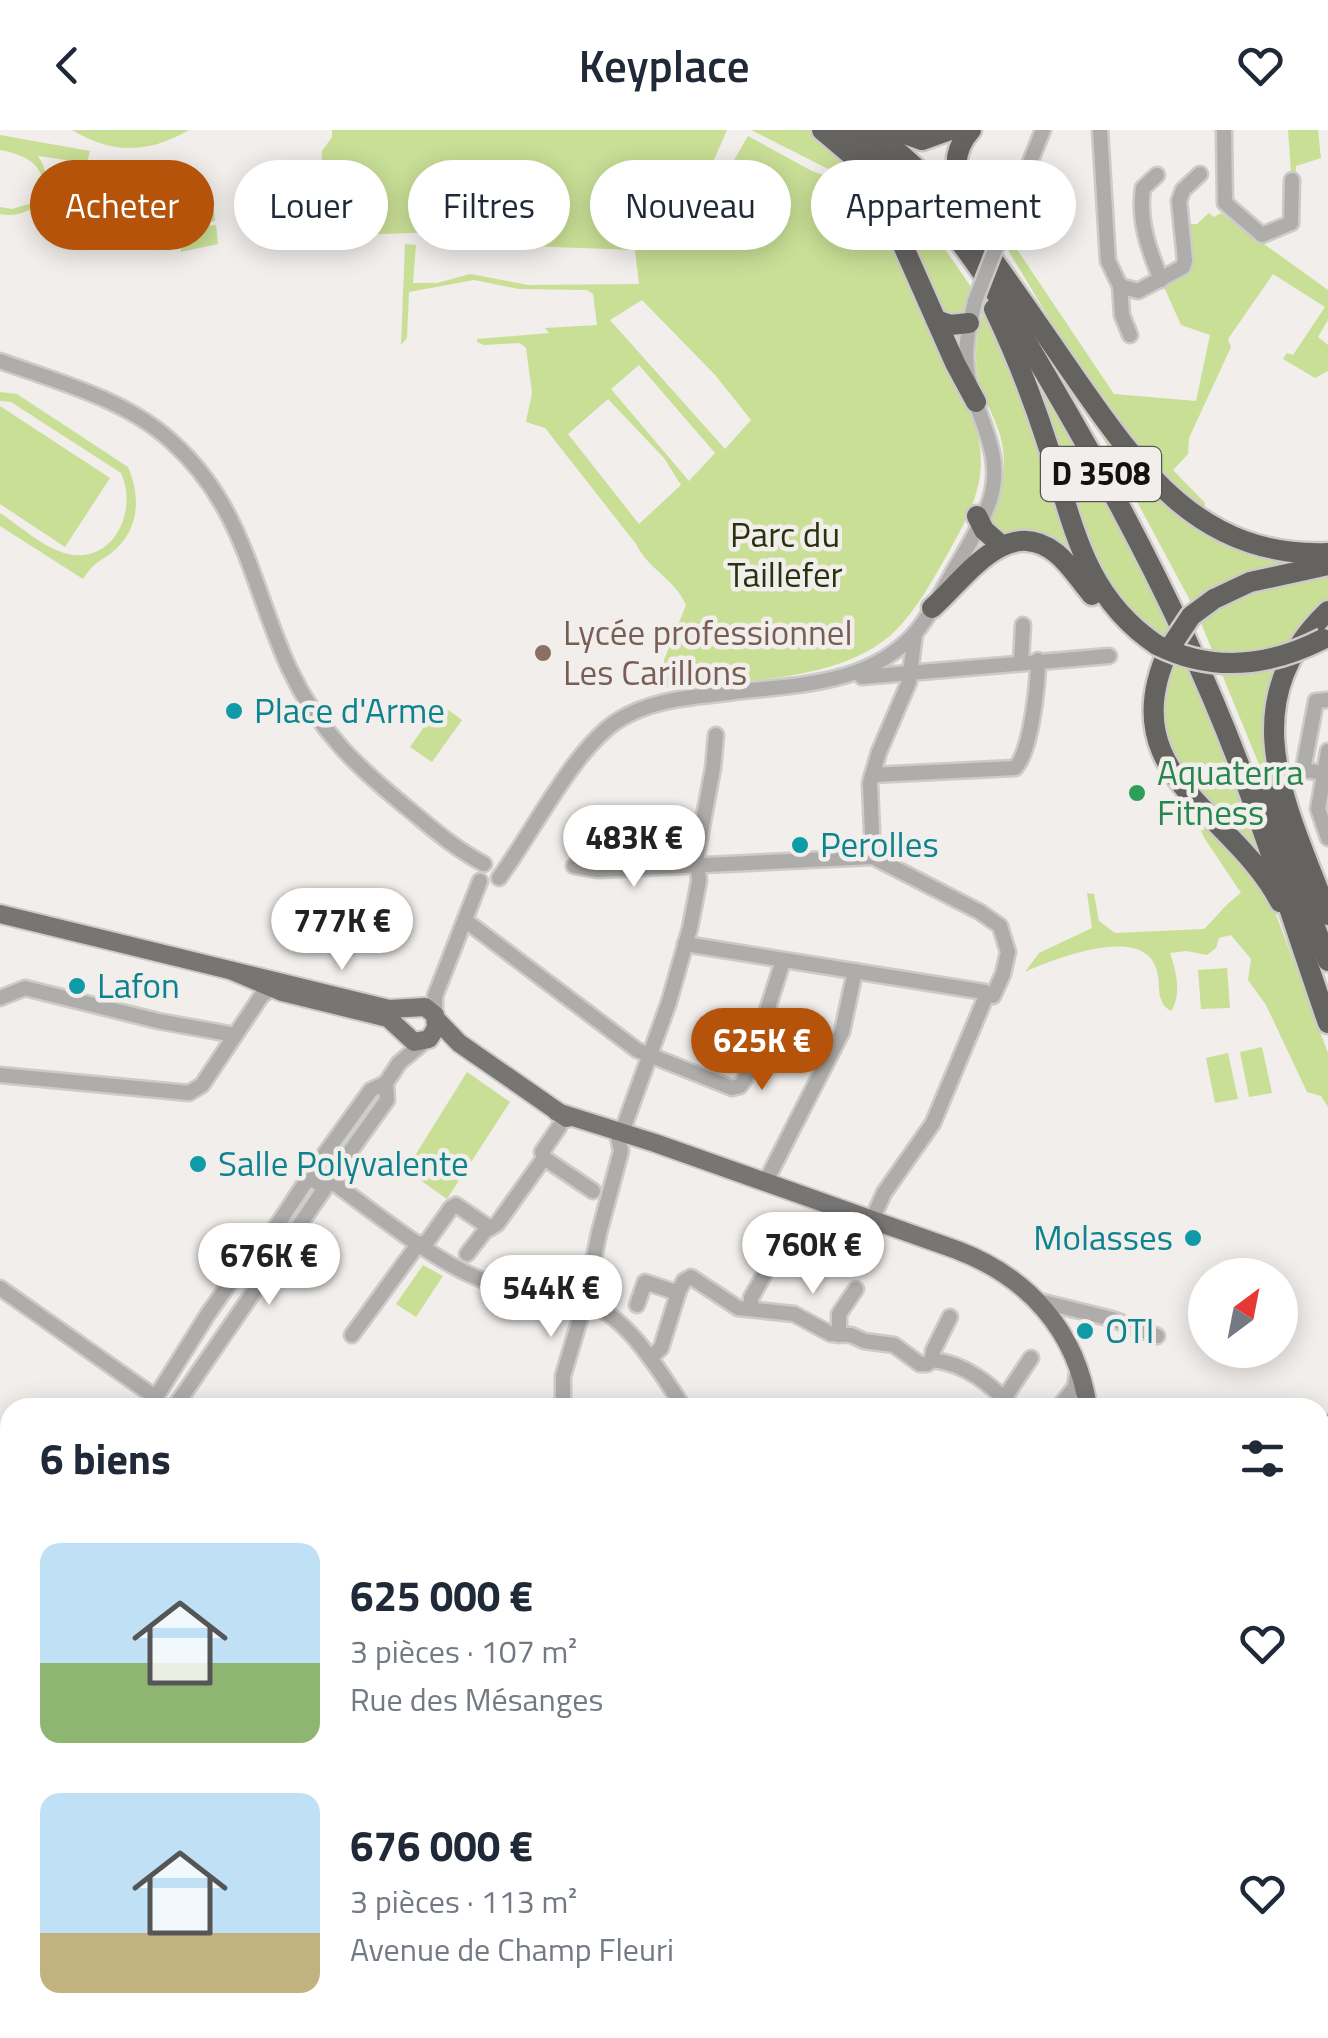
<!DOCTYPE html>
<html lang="fr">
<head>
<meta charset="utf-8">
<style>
  :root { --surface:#fff; --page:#f2f2f3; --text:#1f2937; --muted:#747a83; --accent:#b45309 }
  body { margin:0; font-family:"Titillium Web",sans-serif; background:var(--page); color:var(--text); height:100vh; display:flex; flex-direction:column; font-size:38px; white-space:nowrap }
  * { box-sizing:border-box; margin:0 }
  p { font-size:32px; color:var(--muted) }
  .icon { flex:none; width:55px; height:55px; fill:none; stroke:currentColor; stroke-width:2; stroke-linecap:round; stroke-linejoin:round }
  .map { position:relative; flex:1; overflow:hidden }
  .details { position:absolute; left:0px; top:1268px; width:1330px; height:642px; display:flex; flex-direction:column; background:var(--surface); border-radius:30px 30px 0 0; box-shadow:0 5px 25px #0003 }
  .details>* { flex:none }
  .guide { position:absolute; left:30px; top:30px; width:1270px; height:90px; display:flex; gap:20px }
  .needle { width:65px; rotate:32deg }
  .buttons { position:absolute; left:1188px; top:1128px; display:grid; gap:20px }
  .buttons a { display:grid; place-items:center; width:110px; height:110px; border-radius:50%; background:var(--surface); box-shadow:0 5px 25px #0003; font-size:50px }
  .price { position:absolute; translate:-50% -85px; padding:0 22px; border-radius:35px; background:#fff; color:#222; font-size:32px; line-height:65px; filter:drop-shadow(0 2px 5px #0008) }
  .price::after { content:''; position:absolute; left:50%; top:60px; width:30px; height:22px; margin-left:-15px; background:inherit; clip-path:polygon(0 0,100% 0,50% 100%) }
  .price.active { background:var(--accent); color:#fff }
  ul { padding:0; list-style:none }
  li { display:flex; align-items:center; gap:30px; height:250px; padding:0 40px }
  li span { display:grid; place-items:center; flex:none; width:280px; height:200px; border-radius:20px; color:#555 }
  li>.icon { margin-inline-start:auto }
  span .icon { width:120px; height:120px; fill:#fffc; stroke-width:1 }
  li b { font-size:42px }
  h2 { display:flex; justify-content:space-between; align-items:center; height:120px; padding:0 40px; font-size:42px }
  .pill { padding:0 35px; border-radius:45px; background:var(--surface); box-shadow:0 5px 25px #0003; font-size:35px; line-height:90px }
  .pill.active { background:var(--accent); color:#fff }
  header { display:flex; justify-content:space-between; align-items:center; height:130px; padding:0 40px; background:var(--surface); font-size:45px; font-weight:600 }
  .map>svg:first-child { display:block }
</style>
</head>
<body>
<header><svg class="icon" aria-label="back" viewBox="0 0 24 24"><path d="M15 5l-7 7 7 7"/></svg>Keyplace<svg class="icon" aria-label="heart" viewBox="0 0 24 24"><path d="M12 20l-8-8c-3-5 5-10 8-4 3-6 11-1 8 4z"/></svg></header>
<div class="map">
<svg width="1328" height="1908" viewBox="0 0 1328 1908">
  <rect width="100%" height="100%" fill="#f1eeeb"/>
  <g fill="#c9df96" fill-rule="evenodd">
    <path d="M72,0h117c-40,23 -76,25 -117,0z"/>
    <path d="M332,0h395l-14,32 17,5 18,-31 64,35 46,16 7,-4c30,65 62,128 89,194 9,22 23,46 26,71 5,41 -14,73 -33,107 -15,26 -30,54 -51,75 -52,53 -161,51 -231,57l-1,-27 22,-55c-11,-26 -38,-36 -50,-61l-91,-116 -19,-6 6,-29 -6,-45 -6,-5 -36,2 -7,-3v-3l72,-6 -4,-5 52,-3 -4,-31 -6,-4 -68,-1 -45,-9 -65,12 -2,46 -6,7 4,-101 11,1 -3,38h24l33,-9 58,11 111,-1 -4,-34 -131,-5 -8,-15 -198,7 23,-64 1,-22 10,-14zM642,170l74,76 35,44 -26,29 -115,-129zM639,235l76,88 -26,28 -78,-92zM608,269l56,59 17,27 -42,39 -71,-90z"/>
    <path d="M751,0h58l36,28 12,18 -11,2z"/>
    <path d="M1288,0h30l3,28 -25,8v5l-5,2z"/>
    <path d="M0,5l90,16 -3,12 -49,-7c21,30 -1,65 -38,58v-7l12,2 17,-5c30,-31 1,-49 -29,-54z"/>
    <path d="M871,37l58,59 42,61 -10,31 -21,-3z"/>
    <path d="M201,69l1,4 11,-2 2,20 -11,2 1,3 11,-1 2,19 -37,8 -6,-49z"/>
    <path d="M1209,83l5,4 7,-4 107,77v30l-10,17 10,8v26l-13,7 -32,-19 4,-6 6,2 32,-48 -52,-33 -45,65 3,8 -42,91 -1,16 -15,16 32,33 -1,9c-89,-78 -136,-162 -196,-262l4,-8 102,152 82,7 14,-66 -29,-10 -17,-38c33,-23 29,-27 21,-63h12z"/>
    <path d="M984,176l48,120 42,136 -67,-23 -18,-12c12,-30 20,-61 11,-92 -6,-20 -18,-38 -22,-59 -5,-24 0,-47 6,-70z"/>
    <path d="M1025,235l7,4c49,86 98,172 140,262l-7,12 -65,-60z"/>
    <path d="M0,262l17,2 111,73c12,28 12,58 -11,81 -15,14 -20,10 -34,31l-83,-53v-13c20,13 45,36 68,41 47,10 70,-45 53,-81l-110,-71 -11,-1z"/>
    <path d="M0,276l110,72 -45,69 -65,-43z"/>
    <path d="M1089,282l91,101 145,46 -132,47z"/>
    <path d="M1328,445v29l-47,63 9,173 -89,-217c36,-35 80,-37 127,-48z"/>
    <path d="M1181,519l95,232c-45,-50 -131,-122 -111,-197 3,-12 11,-24 16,-35z"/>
    <path d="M440,574l22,16 -30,42 -22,-15z"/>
    <path d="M1208,697l35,36 28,38 57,152v54l-7,-11 -14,-4 -41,-87 -18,-25 3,-21 -20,-24 -12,3 -3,10 -9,7 -21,-4 -16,2c6,17 12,42 1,58 -17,-10 -9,-27 -15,-43 -14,-44 -103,-9 -131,4l14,-19 53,-25 -5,-35 7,1 5,27 16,12 89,-4c15,-14 19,-23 37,-36l-36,-54 -4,-8z"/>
    <path d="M1227,838l3,40 -29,1 -3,-39z"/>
    <path d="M1262,917l10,46 -23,4 -9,-45z"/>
    <path d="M1228,923l10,46 -23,4 -9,-45z"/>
    <path d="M467,942l43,30 -63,97 -41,-29z"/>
    <path d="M423,1135l20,11 -27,41 -20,-13z"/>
    <path d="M565,1900h340l13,8h-338z"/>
  </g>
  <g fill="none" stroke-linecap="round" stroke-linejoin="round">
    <path stroke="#6fdcf9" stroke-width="2.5" d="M746,1900l9,8"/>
    <defs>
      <g id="minor">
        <path d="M1100,0l8,131 12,25 2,29 8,20"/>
        <path d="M1224,0l1,73 37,32 29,-12 1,-43"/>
        <path d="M1157,45l-14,13c-5,33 6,62 18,92"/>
        <path d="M1000,107l43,-107"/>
        <path d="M1120,156l18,5 45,-24 2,-7 -6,-59 4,-11 17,-16"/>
        <path d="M0,231c58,21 125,38 171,80 73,65 80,144 118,227 30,64 68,99 122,143 24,20 45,38 73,53"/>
        <path d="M1021,531l2,-36"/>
        <path d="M862,547l247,-21"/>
        <path d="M1328,621l-10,58 10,29"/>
        <path d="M1324,643l-21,-3 13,-69 12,-1"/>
        <path d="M872,645l143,-7c16,-16 23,-84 23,-108"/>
        <path d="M873,727l-3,-74 9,-31 30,-70 6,-49"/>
        <path d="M574,736l24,4 275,-13 107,55 20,14 8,26 -5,22 -10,22"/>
        <path d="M499,748c33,-44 74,-128 118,-157 32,-20 66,-23 102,-27 69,-10 147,-5 197,-62 13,-15 22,-34 32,-51 15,-27 32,-52 42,-81 15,-46 -13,-81 -22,-124 -5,-26 1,-50 7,-75"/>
        <path d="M470,794l167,126 95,38 8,-2 5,-7 38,-118"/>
        <path d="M685,814l300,48"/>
        <path d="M0,868l25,-10 133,33 77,14"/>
        <path d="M435,885v-19l45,-115"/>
        <path d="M0,945l189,18 13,-8 60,-90 17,-11"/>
        <path d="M622,1002l47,-130 21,-74 9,-47 -2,-27 16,-86 3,-33"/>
        <path d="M544,1028l49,33"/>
        <path d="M319,1034l15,10 -9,14 -16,-11 2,-4 60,-83 15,-7"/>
        <path d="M334,1044l53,-74 -1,-17 13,-20 25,-21"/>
        <path d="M331,1051c42,30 103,80 149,98 27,11 62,12 91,18 54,12 84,68 113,111"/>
        <path d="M765,1053l77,-151 13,-61"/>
        <path d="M872,1090l12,-27 49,-70 51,-122"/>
        <path d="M424,1116l27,-38 5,-3 34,23"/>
        <path d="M467,1124l18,-23 12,-7 47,-66 -2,-6 17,-25"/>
        <path d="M0,1158l155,109"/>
        <path d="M1039,1171l73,18 45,17"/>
        <path d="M637,1175l8,-23 33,11"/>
        <path d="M751,1179v-11l18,-32"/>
        <path d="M352,1205l67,-92"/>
        <path d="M839,1205v-21l17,-25"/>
        <path d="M650,1228l11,-10 18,-58 5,-9 7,-4 47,31 56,6 37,20 20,1 13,6 30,4 26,19h7l5,-4c34,3 60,26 82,48"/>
        <path d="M932,1230l1,-9 17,-34"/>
        <path d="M1005,1267l26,-39"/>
        <path d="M1060,1276l15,-19 2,-14"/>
        <path d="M149,1278l59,-94 37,-53 19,-16 45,-68"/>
        <path d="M174,1278l151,-220"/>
        <path d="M563,1278v-32l22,-74 14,-69 22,-82 -3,-14"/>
        <path d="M1320,1397l8,-11"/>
        <path d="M0,1434l10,-2"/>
        <path d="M0,1450l10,-2"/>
        <path d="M0,1673l10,-6"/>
        <path d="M0,1729l10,-2"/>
        <path d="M1320,1894l8,-14"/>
        <path d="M1192,1908l5,-8"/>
      </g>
      <g id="major">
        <path d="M0,784l389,95 36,-2 10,8 1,13 -7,11 -15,3 -26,-24 -106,-26 -52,-22"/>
        <path d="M436,889l23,24 108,75"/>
        <path d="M557,982l98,31 302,107c71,27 120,81 131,158"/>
        <path d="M1320,1311l8,-17"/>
        <path d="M1320,1368l8,-14"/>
        <path d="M0,1783l10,-3"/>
        <path d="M0,1831l10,-6"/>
      </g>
      <g id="highway">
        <path d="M822,0l33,28 24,33 76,172 21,39"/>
        <path d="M846,0c91,64 148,155 203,250 71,121 138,248 188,379 33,87 60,176 91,264"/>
        <path d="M871,0c34,26 66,56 92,90 36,46 69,95 102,143 67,96 130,196 263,190"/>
        <path d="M894,0l28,10 28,-10"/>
        <path d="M971,0c-32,35 -4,70 17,102"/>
        <path d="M994,179c21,44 39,90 54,137 26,79 35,149 109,199"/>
        <path d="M936,190l14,5 19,-2"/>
        <path d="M977,386l7,14 17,15"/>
        <path d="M1214,469l36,-17 78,-17"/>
        <path d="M932,478c33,-29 74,-94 124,-55 14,11 24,28 36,42"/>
        <path d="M1328,481c-99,94 -39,199 0,304"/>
        <path d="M1169,519c-59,126 65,163 111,253"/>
        <path d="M1261,655l67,176"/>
        <path d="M1320,1343l8,-16"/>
      </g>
    </defs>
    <use href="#minor" stroke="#cdcbc8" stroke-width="19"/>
    <use href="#major" stroke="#cdcbc8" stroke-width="22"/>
    <use href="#highway" stroke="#cdcbc8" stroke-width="25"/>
    <use href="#minor" stroke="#aeadab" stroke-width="14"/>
    <use href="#major" stroke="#787674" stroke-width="18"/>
    <use href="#highway" stroke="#656360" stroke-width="20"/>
    <defs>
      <path id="minor-bridge" d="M975,171l25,-64"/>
      <g id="highway-bridge">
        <path d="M1157,515c56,28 111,22 166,-6"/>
        <path d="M1169,519l22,-33 23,-17"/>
      </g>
    </defs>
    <use href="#minor-bridge" stroke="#cdcbc8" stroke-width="19" stroke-linecap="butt"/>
    <use href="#highway-bridge" stroke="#cdcbc8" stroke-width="25" stroke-linecap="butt"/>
    <use href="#minor-bridge" stroke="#aeadab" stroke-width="14"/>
    <use href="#highway-bridge" stroke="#656360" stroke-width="20"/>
  </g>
  <circle fill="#8d6e63" stroke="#f1eeeb" stroke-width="4" cx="543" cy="523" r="10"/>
  <g fill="#0f9aa8" stroke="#f1eeeb" stroke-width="4">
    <circle cx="234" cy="581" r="10"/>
    <circle cx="800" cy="715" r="10"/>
    <circle cx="77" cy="856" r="10"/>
    <circle cx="198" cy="1034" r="10"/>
    <circle cx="1193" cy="1108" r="10"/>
    <circle cx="1085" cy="1201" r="10"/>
  </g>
  <circle fill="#2e9e5b" stroke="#f1eeeb" stroke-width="4" cx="1137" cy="663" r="10"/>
  <g text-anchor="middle" stroke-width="9" stroke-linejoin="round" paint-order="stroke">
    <rect fill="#f1eeeb" stroke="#565452" stroke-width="2.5" x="1041" y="317" width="120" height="54" rx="8"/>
    <g font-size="32" font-weight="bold" fill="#131211">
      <text x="1101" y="355">D 3508</text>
    </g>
    <g font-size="35" fill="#293210" stroke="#f1eeeb">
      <text x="785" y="417">Parc du<tspan x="785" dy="40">Taillefer</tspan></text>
    </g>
    <g font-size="35" fill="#785e54" stroke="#f1eeeb" text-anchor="start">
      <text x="563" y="515">Lycée professionnel<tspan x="563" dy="40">Les Carillons</tspan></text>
    </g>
    <g font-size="35" fill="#0d838f" stroke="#f1eeeb" text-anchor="start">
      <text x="254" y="593">Place d'Arme</text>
      <text x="820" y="727">Perolles</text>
      <text x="97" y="868">Lafon</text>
      <text x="218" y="1046">Salle Polyvalente</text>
      <text x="1173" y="1120" text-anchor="end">Molasses</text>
      <text x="1105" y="1213">OTI</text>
    </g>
    <g font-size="35" fill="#27864d" stroke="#f1eeeb" text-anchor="start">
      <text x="1157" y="655">Aquaterra<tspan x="1157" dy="40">Fitness</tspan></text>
    </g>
  </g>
</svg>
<div class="buttons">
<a><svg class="needle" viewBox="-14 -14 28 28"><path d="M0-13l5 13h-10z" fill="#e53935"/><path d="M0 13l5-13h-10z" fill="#747a83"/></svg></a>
</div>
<b class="price" style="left:634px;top:760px">483K €</b>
<b class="price" style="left:342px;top:843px">777K €</b>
<b class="price active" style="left:762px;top:963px">625K €</b>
<b class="price" style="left:813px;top:1167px">760K €</b>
<b class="price" style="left:269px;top:1178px">676K €</b>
<b class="price" style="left:551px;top:1210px">544K €</b>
<div class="guide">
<a class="pill active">Acheter</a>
<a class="pill">Louer</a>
<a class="pill">Filtres</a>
<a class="pill">Nouveau</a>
<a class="pill">Appartement</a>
</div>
<section class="details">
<h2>6 biens<svg class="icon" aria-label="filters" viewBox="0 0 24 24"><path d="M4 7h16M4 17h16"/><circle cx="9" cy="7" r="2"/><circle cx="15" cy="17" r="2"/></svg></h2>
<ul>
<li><span style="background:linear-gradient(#bfe0f5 60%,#8fb573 0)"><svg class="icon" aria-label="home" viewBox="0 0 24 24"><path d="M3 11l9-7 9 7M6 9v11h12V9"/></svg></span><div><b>625 000 €</b><p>3 pièces · 107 m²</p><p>Rue des Mésanges</p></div><svg class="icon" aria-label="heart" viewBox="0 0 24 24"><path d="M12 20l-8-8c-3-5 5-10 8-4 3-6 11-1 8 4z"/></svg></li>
<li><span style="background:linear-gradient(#bfe0f5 70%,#c2b280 0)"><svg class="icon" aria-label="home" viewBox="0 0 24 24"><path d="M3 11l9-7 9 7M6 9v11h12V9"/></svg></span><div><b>676 000 €</b><p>3 pièces · 113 m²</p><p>Avenue de Champ Fleuri</p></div><svg class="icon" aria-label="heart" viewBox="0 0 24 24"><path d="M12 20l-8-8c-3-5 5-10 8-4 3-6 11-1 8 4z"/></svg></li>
</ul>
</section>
</div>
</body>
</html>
